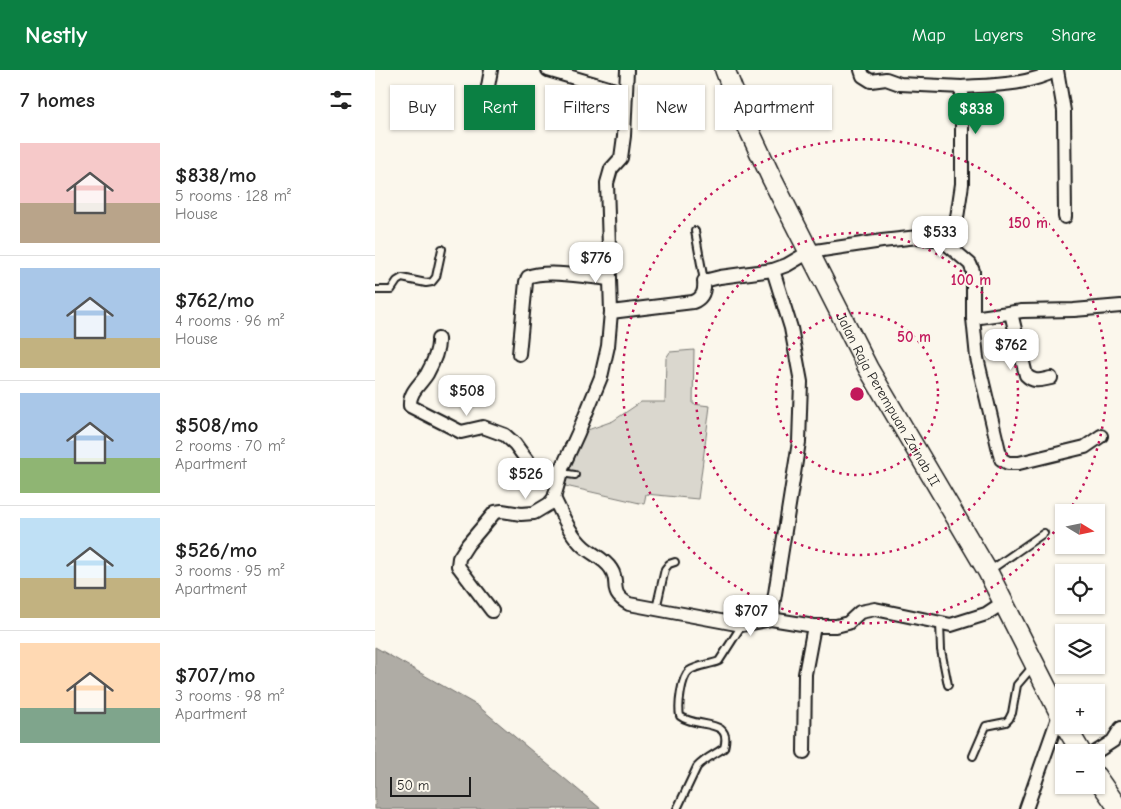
<!DOCTYPE html>
<html lang="en">
<head>
<meta charset="utf-8">
<style>
  :root { --surface:#fff; --page:#f6f6f6; --text:#222; --muted:#767676; --line:#e0e0e0; --accent:#0b8043 }
  body { margin:0; font-family:"Comic Neue",sans-serif; background:var(--page); color:var(--text); height:100vh; display:flex; flex-direction:column; font-size:19px; white-space:nowrap }
  * { box-sizing:border-box; margin:0 }
  p { font-size:16px; color:var(--muted) }
  .icon { flex:none; width:28px; height:28px; fill:none; stroke:currentColor; stroke-width:2; stroke-linecap:round; stroke-linejoin:round }
  .map { position:relative; flex:1; overflow:hidden }
  .panel { display:flex; flex-direction:column; background:var(--surface); width:375px }
  .panel>* { flex:none }
  .hud { position:absolute; left:15px; top:15px; width:475px; height:45px; display:flex; gap:10px }
  .needle { width:32px; rotate:100deg }
  .controls { position:absolute; left:680px; top:434px; display:grid; gap:10px }
  .controls a { display:grid; place-items:center; width:50px; height:50px; border-radius:0px; background:var(--surface); box-shadow:0 1px 4px #0004; font-size:25px }
  .scale { position:absolute; left:15px; bottom:12px; width:81px; box-sizing:border-box; padding-left:5px; border:2px solid #1c1c1c; border-top:0; font-size:14px; line-height:18px; white-space:nowrap; color:#1c1c1c; -webkit-text-stroke:4px #fbf7ec; paint-order:stroke }
  .price { position:absolute; translate:-50% -42px; padding:0 11px; border-radius:10px; background:#fff; color:#222; font-size:16px; line-height:32px; filter:drop-shadow(0 1px 2px #0008) }
  .price::after { content:''; position:absolute; left:50%; top:30px; width:15px; height:11px; margin-left:-8px; background:inherit; clip-path:polygon(0 0,100% 0,50% 100%) }
  .price.active { background:var(--accent); color:#fff }
  ul { padding:0; list-style:none }
  li { display:flex; align-items:center; gap:15px; height:125px; padding:0 20px }
  li+li { border-top:1px solid var(--line) }
  li span { display:grid; place-items:center; flex:none; width:140px; height:100px; border-radius:0px; color:#555 }
  li>.icon { margin-inline-start:auto }
  span .icon { width:60px; height:60px; fill:#fffc; stroke-width:1 }
  li b { font-size:21px }
  h2 { display:flex; justify-content:space-between; align-items:center; height:60px; padding:0 20px; font-size:21px }
  .chip { padding:0 18px; border-radius:0px; background:var(--surface); box-shadow:0 1px 4px #0004; font-size:18px; line-height:45px }
  .chip.active { background:var(--accent); color:#fff }
  header { display:flex; align-items:center; gap:30px; box-sizing:border-box; height:70px; padding:0 25px; background:var(--accent); color:#fff }
  header strong { font-size:24px }
  nav { display:flex; gap:28px; margin-inline-start:auto; font-size:18px }
  main { display:flex; flex:1; min-height:0 }
  .map>svg:first-child { display:block }
</style>
</head>
<body>
<header>
<strong>Nestly</strong>
<nav><a>Map</a><a>Layers</a><a>Share</a></nav>
</header>
<main>
<section class="panel">
<h2>7 homes<svg class="icon" aria-label="filters" viewBox="0 0 24 24"><path d="M4 7h16M4 17h16"/><circle cx="9" cy="7" r="2"/><circle cx="15" cy="17" r="2"/></svg></h2>
<ul>
<li><span style="background:linear-gradient(#f6c9c9 60%,#b9a48a 0)"><svg class="icon" aria-label="home" viewBox="0 0 24 24"><path d="M3 11l9-7 9 7M6 9v11h12V9"/></svg></span><div><b>$838/mo</b><p>5 rooms · 128 m²</p><p>House</p></div></li>
<li><span style="background:linear-gradient(#a9c7e8 70%,#c2b280 0)"><svg class="icon" aria-label="home" viewBox="0 0 24 24"><path d="M3 11l9-7 9 7M6 9v11h12V9"/></svg></span><div><b>$762/mo</b><p>4 rooms · 96 m²</p><p>House</p></div></li>
<li><span style="background:linear-gradient(#a9c7e8 65%,#8fb573 0)"><svg class="icon" aria-label="home" viewBox="0 0 24 24"><path d="M3 11l9-7 9 7M6 9v11h12V9"/></svg></span><div><b>$508/mo</b><p>2 rooms · 70 m²</p><p>Apartment</p></div></li>
<li><span style="background:linear-gradient(#bfe0f5 60%,#c2b280 0)"><svg class="icon" aria-label="home" viewBox="0 0 24 24"><path d="M3 11l9-7 9 7M6 9v11h12V9"/></svg></span><div><b>$526/mo</b><p>3 rooms · 95 m²</p><p>Apartment</p></div></li>
<li><span style="background:linear-gradient(#ffd9b3 65%,#7fa58c 0)"><svg class="icon" aria-label="home" viewBox="0 0 24 24"><path d="M3 11l9-7 9 7M6 9v11h12V9"/></svg></span><div><b>$707/mo</b><p>3 rooms · 98 m²</p><p>Apartment</p></div></li>
</ul>
</section>
<div class="map">
<svg width="746" height="739" viewBox="0 0 746 739">
  <rect width="100%" height="100%" fill="#fbf7ec"/>
  <filter id="ink" filterUnits="userSpaceOnUse"><feTurbulence type="fractalNoise" baseFrequency=".02" numOctaves="2"/><feDisplacementMap in="SourceGraphic" scale="10" xChannelSelector="R" yChannelSelector="G"/><feConvolveMatrix kernelMatrix="1 2 1 2 8 2 1 2 1" color-interpolation-filters="sRGB"/></filter>
  <g filter="url(#ink)">
    <path fill="#dad7ce" stroke="#7b7a75" d="M319,280l-1,54 17,2 -12,93 -52,-5 -2,10 -83,-19 21,-53 31,-11 28,-19h24l1,-44 4,-6z"/>
    <path fill="#afaca5" stroke="#74726e" d="M0,577l103,59 123,103h-226z"/>
    <g fill="none" stroke-linecap="round" stroke-linejoin="round">
      <defs>
        <g id="service">
          <path d="M320,161l9,50"/>
          <path d="M0,220h16l6,-9 5,-3 24,5 6,-1 4,-5 6,-28"/>
          <path d="M186,403l14,2"/>
          <path d="M614,501l55,-38"/>
          <path d="M281,539l9,-40 4,-5 6,-2"/>
          <path d="M565,553l1,27 7,35"/>
          <path d="M598,686l13,-30 20,-4 3,-3 3,-6 5,-28 17,-20"/>
          <path d="M302,739l20,-42c7,-8 18,-13 27,-19 9,-31 -28,-19 -44,-32 -2,-10 1,-38 9,-45 8,-6 21,-6 30,-10l23,-36"/>
        </g>
        <g id="minor">
          <path d="M173,0l77,23"/>
          <path d="M486,0l2,6 8,5 15,-2 14,5 62,3"/>
          <path d="M682,0l7,41 1,106"/>
          <path d="M107,49l9,-49"/>
          <path d="M567,170l10,-5 3,-4 7,-47v-97c33,-2 66,-2 95,-17"/>
          <path d="M236,242l82,-10c10,-4 12,-11 11,-21l16,-4 53,-7 14,-5 22,-13 73,-11 36,-4 24,3 28,24 3,7v47l4,40 24,101 7,4h11l66,-16 16,-11"/>
          <path d="M636,243l15,62c8,8 15,5 25,3"/>
          <path d="M598,248l49,-7 52,-1 47,-4"/>
          <path d="M63,269c1,11 -6,26 -11,35 -7,11 -18,18 -17,32l51,26 22,-5 22,8 10,9 16,22 30,7"/>
          <path d="M144,284l7,-72 2,-5c18,-8 61,0 82,2"/>
          <path d="M179,428c8,16 16,37 30,49 8,7 21,12 27,22 10,15 -4,23 18,35l113,21 29,-6 43,7h22l12,-3 12,-11 15,-3 76,16 35,-11 18,-12"/>
          <path d="M117,541l-34,-45 1,-8 9,-14 27,-32 7,-1 19,3 13,-1 15,-9 5,-6 9,-32 15,-33 23,-56 7,-31 3,-34 -4,-129 4,-14 10,-11 3,-22 3,-66"/>
          <path d="M396,549l28,-177 2,-60 -10,-54 -18,-58"/>
          <path d="M429,682l1,-78 9,-48"/>
          <path d="M721,682l17,-11 8,-13"/>
          <path d="M651,739l33,-94"/>
        </g>
        <g id="primary">
          <path id="s1" d="M350,0l19,49 28,60 96,189 120,204 76,150"/>
          <path d="M690,655l16,27"/>
          <path d="M721,706l23,33"/>
        </g>
      </defs>
      <use href="#service" stroke="#1c1c1c" stroke-width="10"/>
      <use href="#minor" stroke="#1c1c1c" stroke-width="16"/>
      <use href="#primary" stroke="#1c1c1c" stroke-width="22"/>
      <use href="#service" stroke="#fbf7ec" stroke-width="6"/>
      <use href="#minor" stroke="#fbf7ec" stroke-width="12"/>
      <use href="#primary" stroke="#fbf7ec" stroke-width="19"/>
    </g>
  </g>
  <g fill="none" stroke="#c2185b" stroke-width="2.5" stroke-dasharray="2.5 5">
    <circle cx="482" cy="324" r="81"/>
    <circle cx="482" cy="324" r="161"/>
    <path d="M688 450A242 242 0 1 1 694 441"/>
  </g>
  <g text-anchor="middle" stroke-width="4" stroke-linejoin="round" paint-order="stroke">
    <g font-size="14" fill="#1c1c1c" stroke="#fbf7ec">
      <text dy="5" stroke="none"><textPath href="#s1" startOffset="368">Jalan Raja Perempuan Zainab II</textPath></text>
    </g>
  </g>
  <circle cx="482" cy="324" r="8" fill="#c2185b" stroke="#fbf7ec" stroke-width="2.5"/>
  <g font-size="15" text-anchor="middle" font-weight="bold" fill="#c2185b" stroke="#fbf7ec" stroke-width="4" stroke-linejoin="round" paint-order="stroke">
    <text x="653" y="158">150 m</text>
    <text x="596" y="215">100 m</text>
    <text x="539" y="272">50 m</text>
  </g>
</svg>
<div class="controls">
<a><svg class="needle" viewBox="-14 -14 28 28"><path d="M0-13l5 13h-10z" fill="#e53935"/><path d="M0 13l5-13h-10z" fill="#767676"/></svg></a>
<a><svg class="icon" aria-label="locate" viewBox="0 0 24 24"><circle cx="12" cy="12" r="6"/><path d="M12 2v4M12 18v4M2 12h4M18 12h4"/></svg></a>
<a><svg class="icon" aria-label="layers" viewBox="0 0 24 24"><path d="M12 4l9 5-9 5-9-5zM3 14l9 5 9-5"/></svg></a>
<a>+</a>
<a>−</a>
</div>
<div class="scale">50 m</div>
<b class="price active" style="left:601px;top:65px">$838</b>
<b class="price" style="left:565px;top:188px">$533</b>
<b class="price" style="left:221px;top:214px">$776</b>
<b class="price" style="left:636px;top:301px">$762</b>
<b class="price" style="left:92px;top:347px">$508</b>
<b class="price" style="left:151px;top:430px">$526</b>
<b class="price" style="left:376px;top:567px">$707</b>
<div class="hud">
<a class="chip">Buy</a>
<a class="chip active">Rent</a>
<a class="chip">Filters</a>
<a class="chip">New</a>
<a class="chip">Apartment</a>
</div>
</div>
</main>
</body>
</html>
